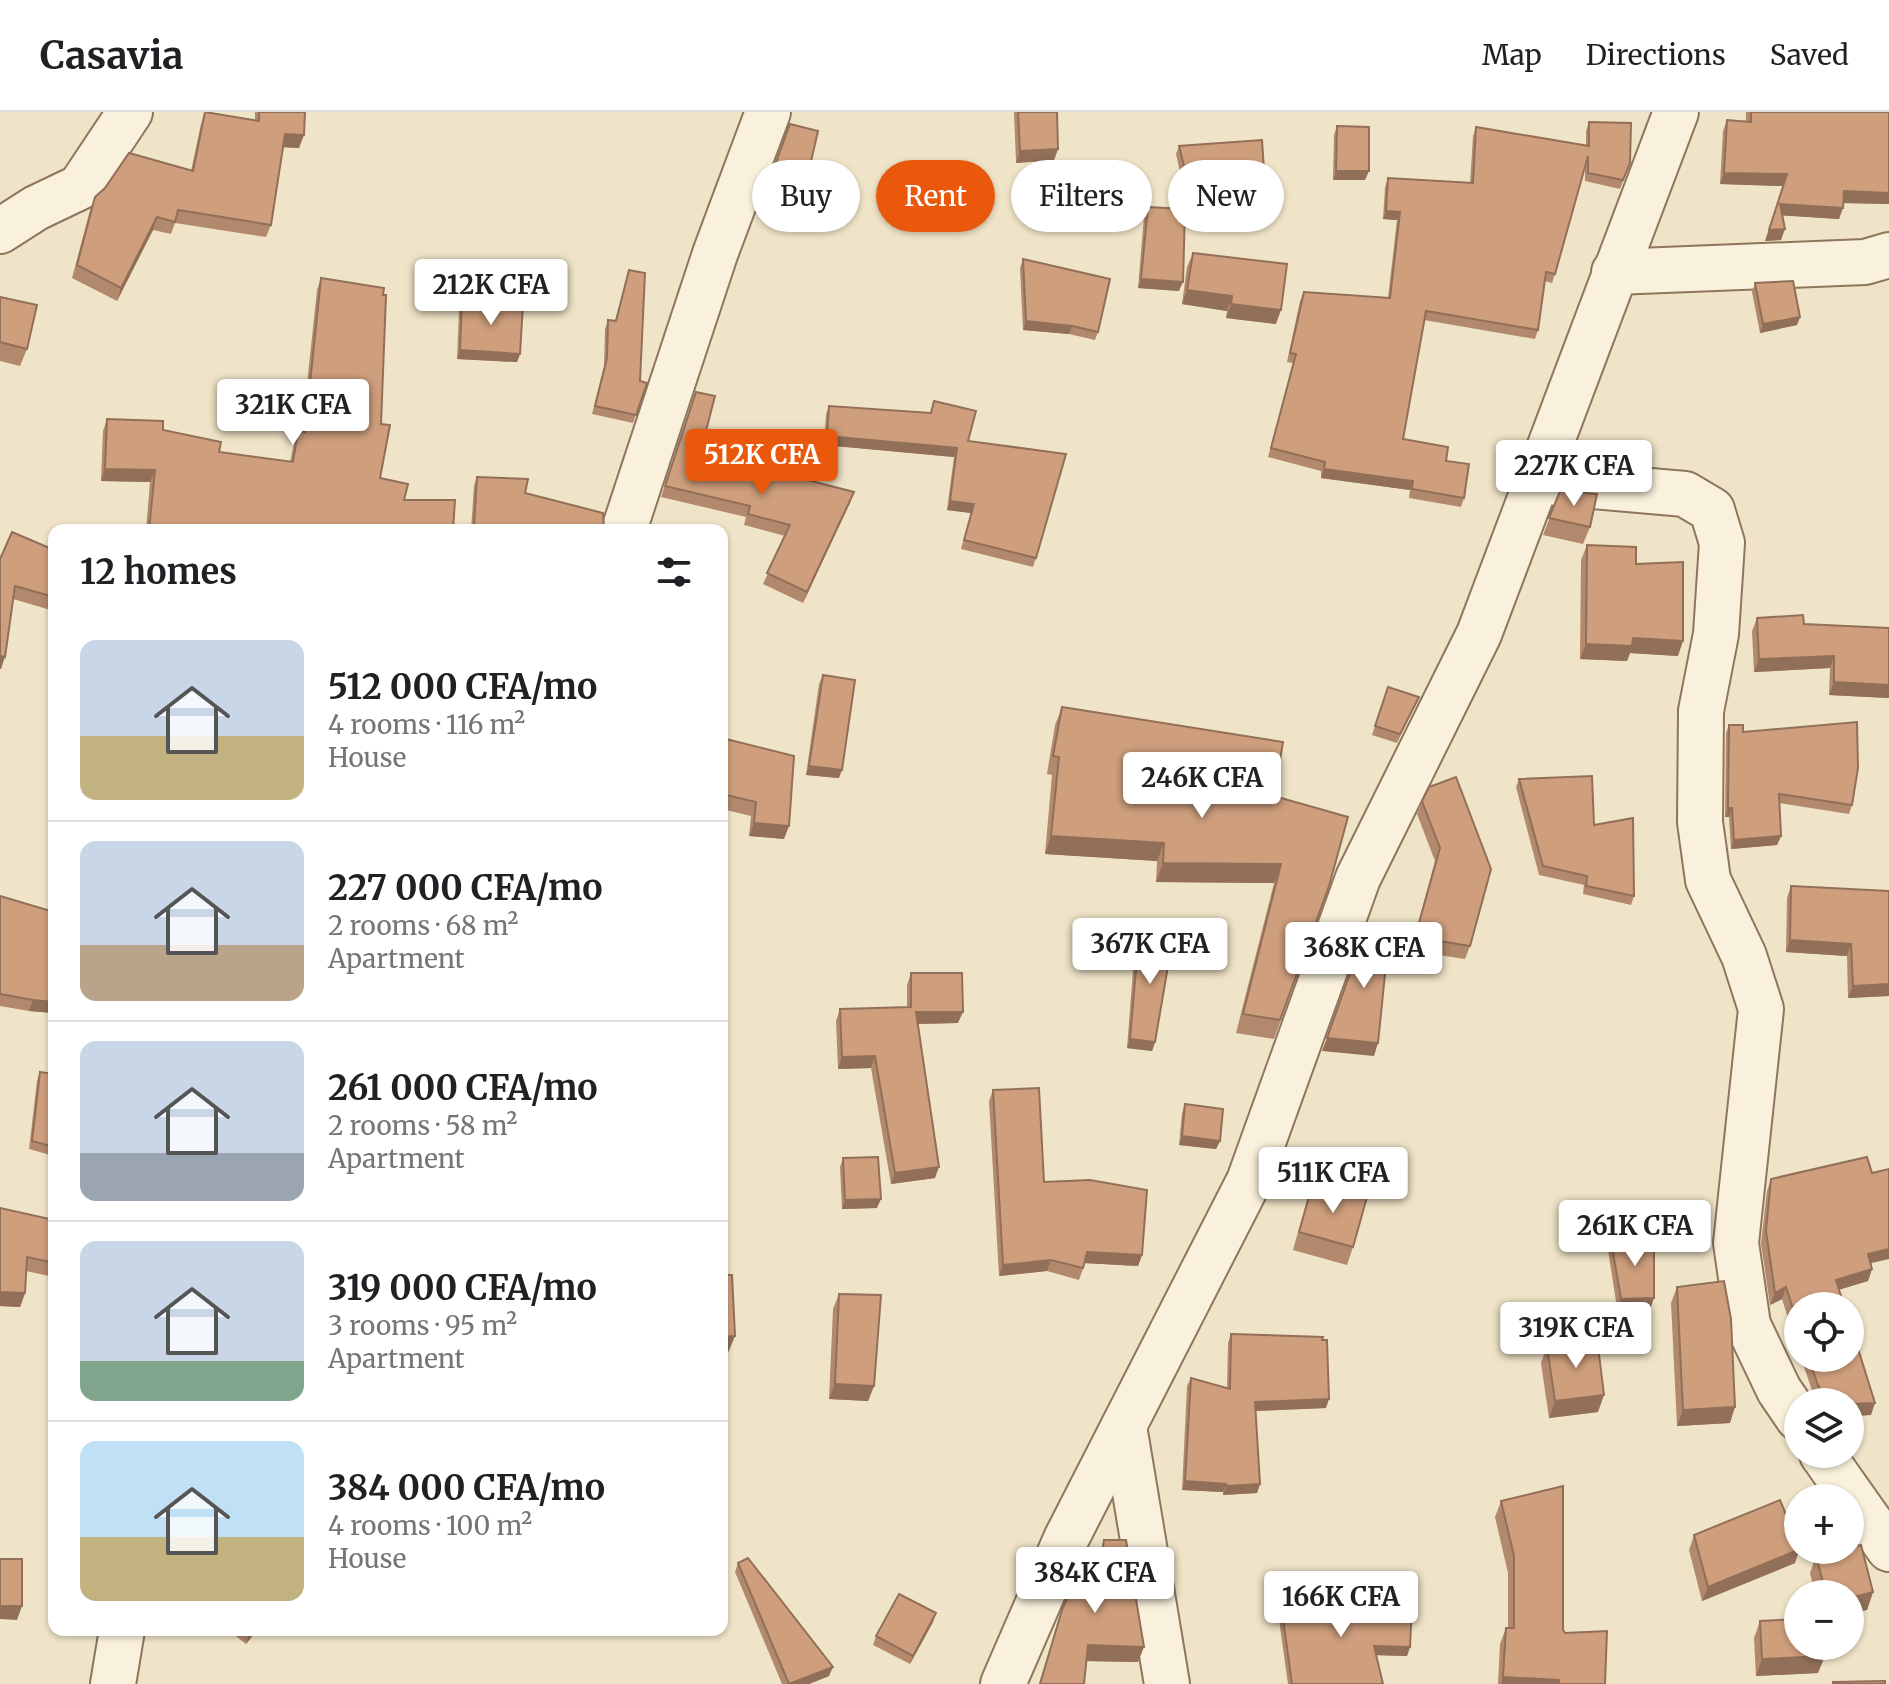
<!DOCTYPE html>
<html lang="en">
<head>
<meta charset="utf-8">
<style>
  :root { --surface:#fff; --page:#f6f6f6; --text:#202124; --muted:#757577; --line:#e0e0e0; --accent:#ea580c }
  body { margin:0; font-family:Merriweather,serif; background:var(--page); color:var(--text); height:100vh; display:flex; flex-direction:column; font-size:30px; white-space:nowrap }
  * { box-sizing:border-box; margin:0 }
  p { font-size:26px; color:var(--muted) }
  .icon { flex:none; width:44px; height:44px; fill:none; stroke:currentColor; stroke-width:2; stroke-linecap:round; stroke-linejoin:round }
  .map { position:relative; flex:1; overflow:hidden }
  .sheet { position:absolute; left:48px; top:412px; width:680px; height:1112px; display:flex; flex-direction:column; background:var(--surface); border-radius:16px; box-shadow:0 2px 6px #0004 }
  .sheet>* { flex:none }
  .hud { position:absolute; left:752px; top:48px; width:760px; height:72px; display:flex; gap:16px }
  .tools { position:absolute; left:1784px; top:1180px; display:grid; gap:16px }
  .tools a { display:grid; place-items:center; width:80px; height:80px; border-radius:50%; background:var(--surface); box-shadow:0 2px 6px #0004; font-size:40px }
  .price { position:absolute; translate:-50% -68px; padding:0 18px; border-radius:8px; background:#fff; color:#222; font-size:26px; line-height:52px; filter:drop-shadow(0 2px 4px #0008) }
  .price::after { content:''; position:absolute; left:50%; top:48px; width:24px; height:18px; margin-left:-12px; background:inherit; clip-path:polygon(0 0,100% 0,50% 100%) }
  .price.active { background:var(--accent); color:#fff }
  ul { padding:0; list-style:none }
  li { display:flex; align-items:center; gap:24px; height:200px; padding:0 32px }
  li+li { border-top:2px solid var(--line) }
  li span { display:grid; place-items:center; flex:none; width:224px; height:160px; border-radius:16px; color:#555 }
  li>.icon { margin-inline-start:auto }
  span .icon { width:96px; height:96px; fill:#fffc; stroke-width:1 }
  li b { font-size:34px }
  h2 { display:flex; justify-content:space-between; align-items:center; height:96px; padding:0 32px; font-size:34px }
  .pill { padding:0 28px; border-radius:36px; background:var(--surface); box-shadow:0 2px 6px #0004; font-size:28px; line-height:72px }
  .pill.active { background:var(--accent); color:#fff }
  header { display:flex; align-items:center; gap:48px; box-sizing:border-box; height:112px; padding:0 40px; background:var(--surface); border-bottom:2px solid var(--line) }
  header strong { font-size:38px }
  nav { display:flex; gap:44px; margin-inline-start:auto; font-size:28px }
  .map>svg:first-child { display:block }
</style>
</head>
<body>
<header>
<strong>Casavia</strong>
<nav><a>Map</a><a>Directions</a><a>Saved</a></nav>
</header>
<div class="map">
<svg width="1889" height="1572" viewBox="0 0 1889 1572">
  <rect width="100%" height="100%" fill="#f0e4c8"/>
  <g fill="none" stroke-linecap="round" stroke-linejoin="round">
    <defs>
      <g id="minor">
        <path d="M0,119l36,-23 44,-21 50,-75"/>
        <path d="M1614,160l251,-10 24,-7"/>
        <path d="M1535,369l150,13 27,16 10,33 -6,91 -15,77 -1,111 8,58 36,76 17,53 -25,234 12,82 31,65 19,28"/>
        <path d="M624,418l91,-276 53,-142"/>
        <path d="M1124,1314l43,258"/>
        <path d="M1822,1342l67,95"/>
        <path d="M113,1572l9,-54"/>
        <path d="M1003,1572l63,-145 183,-358 109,-303 121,-244 197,-522"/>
      </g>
    </defs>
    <use href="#minor" stroke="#8d765c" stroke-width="48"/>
    <use href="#minor" stroke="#faf1dc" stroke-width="44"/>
  </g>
  <g fill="#b2896c">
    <path d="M205,0l50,9v-9h50l-6,36 -16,-1 -12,78 -5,12 -91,-14 -4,11 -18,-4 -36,71 -45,-23 18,-68 5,-13 96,-26 10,-47z"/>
    <path d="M1014,0h43l1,37 -4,11 -38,3z"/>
    <path d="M1746,0h143v92l-46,-1 -4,16 -57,-4 -1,25 -16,1 18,-55 -63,-2 3,-53 4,-11 19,1z"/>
    <path d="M1589,10l41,41 -10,26 -35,-8v-13l-30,106 -3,9 -7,-2 -7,49 -3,9 -111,-19 -21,119 43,22 18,37 -3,9 -52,-9 1,-8 -89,-12v-7l-53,-14 25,-94 -6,-1 13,-61 4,-9 84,6 9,-78 -14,-1 2,-32 3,-9 82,5 3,-47 3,-9 110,19v-15z"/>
    <path d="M790,12l11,81 -4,9 -35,-6 3,-15z"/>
    <path d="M1337,14l28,54h-32l1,-45z"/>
    <path d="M1179,34l82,33 -75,19 -10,-44z"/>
    <path d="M1148,95l31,84 -41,-3 6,-72z"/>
    <path d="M1193,141l83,71 -50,-6 1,-7 -45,-7 5,-37z"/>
    <path d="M1023,147l75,73 -3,8 -26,-6 -46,-4 -3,-62z"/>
    <path d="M629,158l11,111 7,2 -14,40 -41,-9 12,-47 1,-38 3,-9 7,1z"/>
    <path d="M321,166l62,17 -3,183 24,22 49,30h-307l4,-48 -49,-1 2,-50 4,-12 56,11 56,22 71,10 4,-19 4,-12h4l15,-141z"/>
    <path d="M1755,171l45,34 -3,8 -37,8 -8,-41z"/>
    <path d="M0,185l27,52 -7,17 -20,-5z"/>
    <path d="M462,189l58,53 -3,8 -60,-3 2,-49z"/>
    <path d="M696,280l5,58 52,16 101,26 -51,111 -40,-19 22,-48 -41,-11 2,-8 -85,-20z"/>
    <path d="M934,289l34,40 68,117 -3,9 -72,-18 10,-36 -24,-3 7,-53 -130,-12 2,-31 3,-8 101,7z"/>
    <path d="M477,365l48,16 79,36 -1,1h-132l3,-44z"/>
    <path d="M1560,379l30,36 -7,17 -40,-9z"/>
    <path d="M1587,433l49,19 42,92 -48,-3 -3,8 -47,-2 1,-99z"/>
    <path d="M54,438v61l-41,-12 -12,70 -1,-110z"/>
    <path d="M1757,506l47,6 85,4v70l-60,-3 1,-27 -76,4 -2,-41z"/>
    <path d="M823,563l16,103 -33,-3 13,-91z"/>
    <path d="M1388,575l27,19 -18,37 -25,-8z"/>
    <path d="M1062,595l212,89 55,90 -55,153 -38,-6 38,-150 -118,-1 1,-21 -112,-7 7,-79 -5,-1 8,-49z"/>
    <path d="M1729,613l14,7 109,73 -3,9 -70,-11 2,33 -4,9 -46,4 -2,-32h-4l1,-84z"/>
    <path d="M722,626l62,101 -35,-3 2,-20 -29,-7z"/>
    <path d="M1519,667l75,46 40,71 -3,9 -48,-11 1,-9 -45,-10 -23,-88z"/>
    <path d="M1429,675l41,159 -5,13 -54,-8 24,-90 -18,-47z"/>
    <path d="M1791,774l98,5v105l-41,2 -1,-42 -61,-4 1,-54z"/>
    <path d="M0,784l54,16v101l-25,-2 -29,-5z"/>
    <path d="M1139,823l16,107 -3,9 -25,-3 8,-104z"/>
    <path d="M911,861l47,50 -40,1 17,154 -44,6 -20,-116 -33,1 -2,-48 4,-12 67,-2v-22z"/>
    <path d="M40,960l14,2v82l-25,-7 8,-68z"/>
    <path d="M993,978l51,92 98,73 -4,11 -53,-3 -6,17 -32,-9 -48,5 -10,-175z"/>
    <path d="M1185,992l35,37 -4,8 -37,-4 3,-32z"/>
    <path d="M843,1046l34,50 -35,1 -2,-42z"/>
    <path d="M1872,1061l-1,91 1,5 -4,12 -29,8 -41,17v44l-16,-51 -12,6 -9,-62 6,-52 4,-12z"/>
    <path d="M1313,1071l40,64 -6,18 -54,-15 14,-50z"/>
    <path d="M0,1096l54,12v57l-28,-6 -1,22 -5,14 -20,-1z"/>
    <path d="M1611,1129l40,66 -34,1 -9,-58z"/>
    <path d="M1677,1175l53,136 -53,3 -6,-123z"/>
    <path d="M839,1182l35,92 -6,15 -39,-2 4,-90z"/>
    <path d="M1231,1222l95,74 -70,3 4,73 -3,9 -34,2v-3l-41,-2 5,-104 4,-8 36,10 1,-45z"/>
    <path d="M1547,1234l51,66 -49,6 -8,-55z"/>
    <path d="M1801,1246h49l21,57 -21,1v-14h-34z"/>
    <path d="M1501,1389l62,129 42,54h-107l2,-40 6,-16h2v-55l-13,-56z"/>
    <path d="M1694,1423l104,15h1l-4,13 -93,38 -13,-51z"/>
    <path d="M1104,1428l34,122 -52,-1 -2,23h-45l23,-74 35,-49z"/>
    <path d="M1816,1444l57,36 -6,18 -17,-16h-35l-5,-21z"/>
    <path d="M738,1451l91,113 -20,8h-27l-47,-112z"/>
    <path d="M1280,1485l130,50 -3,9 -31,-1 7,29h-95l-11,-78z"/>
    <path d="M1760,1509l58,52 -62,3 -2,-38z"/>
    <path d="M933,1510l-23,42 -37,-19 3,-9z"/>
    <path d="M228,1518h29l-11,14z"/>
  </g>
  <g fill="#916f58">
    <path d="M285,22l19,1 -5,13 -19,-1z"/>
    <path d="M1058,37l-4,11 -38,3 4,-12z"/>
    <path d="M1264,58l-3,9 -75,19 4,-9z"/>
    <path d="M1336,59h33l-4,9h-32z"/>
    <path d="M1724,61l63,1 -4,12 -63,-2z"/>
    <path d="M1844,79l45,2v11l-49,-1z"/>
    <path d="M1780,92l63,4 -4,11 -63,-4z"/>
    <path d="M1386,99l14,1 -3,8 -14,-1z"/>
    <path d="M157,105l-4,13 -36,71 4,-13z"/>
    <path d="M1785,117l-4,11 -16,1 4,-11z"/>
    <path d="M1141,167l42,3 -4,9 -41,-3z"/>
    <path d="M1187,178l45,6 -5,15 -45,-7z"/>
    <path d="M1231,192l50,6 -5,14 -50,-6z"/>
    <path d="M1800,205l-3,8 -37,8 3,-9z"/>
    <path d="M1026,209l46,5 -3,8 -46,-4z"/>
    <path d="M460,238l60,4 -3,8 -60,-3z"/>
    <path d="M827,324l130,12 -3,9 -130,-12z"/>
    <path d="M105,357l50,1 -5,12 -49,-1z"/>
    <path d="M1324,357l89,12 -3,9 -89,-12z"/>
    <path d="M854,380l-4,11 -47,100 4,-11z"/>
    <path d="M950,389l24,3 -3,9 -24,-3z"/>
    <path d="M474,414l130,3 -1,1h-130z"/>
    <path d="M1633,526l50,3 -5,15 -48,-3 -3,8 -47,-2 6,-15z"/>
    <path d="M0,544l5,1 -4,12h-1z"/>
    <path d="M1834,544l-4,12 -76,4 5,-13z"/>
    <path d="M1834,570l55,3v13l-60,-3z"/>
    <path d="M809,654l33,4 -3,8 -33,-3z"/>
    <path d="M1728,696h4l-3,9h-4z"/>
    <path d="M754,711l35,3 -5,13 -35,-3z"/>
    <path d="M1051,724l113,7 -7,18 -112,-7z"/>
    <path d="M1781,724l-4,9 -46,4 3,-9z"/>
    <path d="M1163,751l118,1 -7,19 -118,-1z"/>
    <path d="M1790,828l61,4 -4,12 -61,-4z"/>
    <path d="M1889,872v12l-41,2 5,-12z"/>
    <path d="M33,888l21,2v11l-25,-2z"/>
    <path d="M916,900h47l-5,11 -46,1z"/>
    <path d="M1327,926l51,5 -4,13 -52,-5z"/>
    <path d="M1130,927l25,3 -3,9 -25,-3z"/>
    <path d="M875,944l-4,12 -33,1 4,-12z"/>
    <path d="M1182,1024l38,5 -4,8 -37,-4z"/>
    <path d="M939,1055l-4,11 -44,6 4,-11z"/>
    <path d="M881,1087l-4,9 -35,1 3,-9z"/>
    <path d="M1889,1137v10l-26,6 5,-11z"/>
    <path d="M1087,1140l55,3 -4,11 -55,-3z"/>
    <path d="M1051,1148l-4,11 -48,5 4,-11z"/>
    <path d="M1872,1157l-4,12 -36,11 4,-12z"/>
    <path d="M1786,1175l-4,12 -12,6 5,-12z"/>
    <path d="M0,1180l25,1 -5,14 -20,-1z"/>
    <path d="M1654,1186l-3,9 -34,1 4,-9z"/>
    <path d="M735,1224l-7,17 -6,1v-17z"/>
    <path d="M835,1272l39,2 -6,15 -39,-2z"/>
    <path d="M1604,1283l-6,17 -49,6 6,-17z"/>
    <path d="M1329,1287l-3,9 -74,3 3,-9z"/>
    <path d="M1875,1291l-4,12 -21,1v-12z"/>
    <path d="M1735,1295l-5,16 -53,3 6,-16z"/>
    <path d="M1185,1369l41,3 -3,8 -41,-2z"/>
    <path d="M1260,1372l-3,9 -34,2 3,-9z"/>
    <path d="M1798,1438h1l-4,13 -93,38 6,-14z"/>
    <path d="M1873,1480l-6,18 -17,4v-16z"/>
    <path d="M0,1494h22l-5,14 -17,-1z"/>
    <path d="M936,1501l-3,9 -23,42 3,-8z"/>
    <path d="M253,1518h4l-11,14 3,-9z"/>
    <path d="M1088,1533l56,2 -6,15 -56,-1z"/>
    <path d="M1374,1534l36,1 -3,9 -36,-1z"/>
    <path d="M1825,1544l-7,17 -62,3 6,-17z"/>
    <path d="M833,1555l-4,9 -20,8h-18z"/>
    <path d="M1503,1565l56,3 -1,4h-57z"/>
  </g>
  <g fill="#cf9f7d" stroke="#916f58" stroke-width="2">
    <path d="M205,0l54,9v-9h46l-1,23 -19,-1 -14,91 -93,-15 -3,12 -18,-5 -36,71 -44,-23 18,-68 10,-9 24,-35 64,18z"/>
    <path d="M1018,0h39l1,37 -38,2z"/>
    <path d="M1751,0h138v81l-45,-2 -1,17 -63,-4 5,25 -16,1 18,-56 -63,-1 3,-53 24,2z"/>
    <path d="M1589,10l42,1 -1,40 -7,17 -35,-7v-17l-33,118 -9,-2 -8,58 -112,-19 -23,128 45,8 -2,14 23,3 -5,34 -52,-9 1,-8 -89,-12 1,-7 -54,-14 25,-94 -6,-1 14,-61 86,6 10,-86 -14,-1 2,-33 85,5 3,-56 113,19z"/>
    <path d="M790,12l28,7 -17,74 -36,-6 3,-15z"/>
    <path d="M1337,14l32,1v44h-33z"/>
    <path d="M1262,28l2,30 -74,19 -11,-43z"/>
    <path d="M1148,95l37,2 -2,73 -42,-3z"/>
    <path d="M1193,141l94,11 -6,46 -50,-6 1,-8 -45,-6z"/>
    <path d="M1023,147l87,20 -12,53 -26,-6 -46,-5z"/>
    <path d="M629,158l16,3 -5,108 7,2 -11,32 -41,-9 12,-48 1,-38 8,1z"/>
    <path d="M321,166l63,10 -1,7h3l-5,129 9,1 -10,53 28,6 -4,16h51l-2,30h-304l6,-60 -50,-1 2,-50 56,2v9l58,12 -2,10 74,10 5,-31 7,1z"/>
    <path d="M1793,169l7,36 -37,7 -8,-41z"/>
    <path d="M0,185l37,8 -10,44 -27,-7z"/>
    <path d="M462,189l61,3 -3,50 -60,-4z"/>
    <path d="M696,280l19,4 -14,54 53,12 -1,4 101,26 -47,100 -40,-19 23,-48 -42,-11 2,-8 -85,-20z"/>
    <path d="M934,289l42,10 -8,30 98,13 -30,104 -72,-18 10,-36 -24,-3 7,-53 -130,-12 2,-30 102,7z"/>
    <path d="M477,365l51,2 -3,14 78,20 1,16 -130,-3z"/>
    <path d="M1560,379l37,3 -7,33 -41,-9z"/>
    <path d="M12,420l42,18v47l-39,-11 -10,71 -5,-1v-97z"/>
    <path d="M1587,433l49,2v17l47,-2v79l-50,-3 -1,8 -46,-2z"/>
    <path d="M1803,503l1,9 85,4v57l-55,-3v-26l-75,3 -2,-41z"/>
    <path d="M823,563l32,5 -13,90 -33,-4z"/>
    <path d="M1388,575l31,10 -19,37 -25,-8z"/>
    <path d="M1062,595l221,35 -9,54 74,21 -19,69 -49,134 -37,-6 38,-150 -118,-1 1,-20 -113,-7 8,-79 -6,-1z"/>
    <path d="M1857,610l1,46 -6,37 -73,-11 2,42 -47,4 -2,-32h-4l1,-83h14v7z"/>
    <path d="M722,626l72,18 -5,70 -35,-3 2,-21 -34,-8z"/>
    <path d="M1592,664l2,49 39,-7 1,78 -48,-10 1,-10 -44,-10 -24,-87z"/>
    <path d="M1456,665l35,92 -21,77 -55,-9 25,-89 -18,-47 7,-14z"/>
    <path d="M1791,774l98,5v93l-36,2 -2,-42 -61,-4z"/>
    <path d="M0,784l54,16v90l-21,-2 -33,-6z"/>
    <path d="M1368,811l22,2 -12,118 -51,-5z"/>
    <path d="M1139,823l34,2 -18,105 -25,-3z"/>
    <path d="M911,861h51l1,39h-47l23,155 -44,6 -20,-117 -33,1 -2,-48 71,-2z"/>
    <path d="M40,960l14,2v73l-22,-6z"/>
    <path d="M1039,976l5,94 46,-2 57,10 -5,65 -55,-3 -4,16 -32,-8 -48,5 -10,-175z"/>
    <path d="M1185,992l38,5 -3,32 -38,-5z"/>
    <path d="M878,1045l3,42 -36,1 -2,-42z"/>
    <path d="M1867,1045l5,16 17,-4v80l-21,5 4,15 -36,11 8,26h-46v18l-12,-37 -11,6 -9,-62 5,-52z"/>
    <path d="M1313,1071l54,14 -14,50 -54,-15z"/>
    <path d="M0,1096l54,12v43l-27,-6 -2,36 -25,-1z"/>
    <path d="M1654,1126v60l-33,1 -10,-58z"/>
    <path d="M722,1163h10l3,61 -13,1z"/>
    <path d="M1724,1169l7,38 4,88 -52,3 -6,-123z"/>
    <path d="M839,1182l42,1 -7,91 -39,-2z"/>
    <path d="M1850,1211l25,80 -25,1v-2h-24l-9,-19 -8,-25h41z"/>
    <path d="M1231,1222l92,3 -1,3h5l2,59 -74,3 5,82 -34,2v-2l-41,-3 6,-103 39,11z"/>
    <path d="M1597,1226l7,57 -49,6 -8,-55z"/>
    <path d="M1563,1374v144l2,3 42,-2 -2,53h-46v-4l-56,-3 3,-49h8v-72l-13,-55z"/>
    <path d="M1780,1388l18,44v6l-90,37 -14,-52z"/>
    <path d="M1104,1428h22l18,107 -56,-2 -4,39h-44l22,-74 22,-52 17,4z"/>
    <path d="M1861,1433l12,47 -23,6v-4h-24l-10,-38 25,-6h9v-2z"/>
    <path d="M748,1446l85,109 -44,17 -51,-121z"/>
    <rect x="0" y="1447" width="22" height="47"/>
    <path d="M899,1482l37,19 -23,43 -37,-20z"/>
    <path d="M1280,1485l132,7 -2,43 -36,-1 9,38h-91z"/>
    <path d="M1798,1507v27h26l1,10 -63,3 -2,-38z"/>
    <path d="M243,1518h10l-4,5z"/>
    <path d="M1885,1569v3h-52v-2z"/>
  </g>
</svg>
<div class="tools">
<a><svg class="icon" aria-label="locate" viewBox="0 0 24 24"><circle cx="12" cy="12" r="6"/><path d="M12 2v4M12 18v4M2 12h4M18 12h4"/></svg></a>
<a><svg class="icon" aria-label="layers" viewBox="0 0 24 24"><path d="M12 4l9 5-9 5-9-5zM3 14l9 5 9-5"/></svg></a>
<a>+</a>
<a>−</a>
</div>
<b class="price" style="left:491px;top:215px">212K CFA</b>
<b class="price" style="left:293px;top:335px">321K CFA</b>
<b class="price active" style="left:762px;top:385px">512K CFA</b>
<b class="price" style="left:1574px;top:396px">227K CFA</b>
<b class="price" style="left:1202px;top:708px">246K CFA</b>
<b class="price" style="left:1150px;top:874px">367K CFA</b>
<b class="price" style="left:1364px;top:878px">368K CFA</b>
<b class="price" style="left:1333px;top:1103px">511K CFA</b>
<b class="price" style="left:1635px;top:1156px">261K CFA</b>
<b class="price" style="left:1576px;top:1258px">319K CFA</b>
<b class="price" style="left:1095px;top:1503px">384K CFA</b>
<b class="price" style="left:1341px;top:1527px">166K CFA</b>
<div class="hud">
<a class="pill">Buy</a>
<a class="pill active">Rent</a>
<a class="pill">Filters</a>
<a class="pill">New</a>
</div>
<section class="sheet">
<h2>12 homes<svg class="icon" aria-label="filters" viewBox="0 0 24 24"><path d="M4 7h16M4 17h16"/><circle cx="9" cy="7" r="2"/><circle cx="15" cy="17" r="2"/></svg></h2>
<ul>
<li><span style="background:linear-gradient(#c9d6e8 60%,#c2b280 0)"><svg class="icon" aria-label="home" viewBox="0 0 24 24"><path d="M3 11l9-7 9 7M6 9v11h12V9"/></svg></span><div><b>512 000 CFA/mo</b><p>4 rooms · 116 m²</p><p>House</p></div></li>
<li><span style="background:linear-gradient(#c9d6e8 65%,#b9a48a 0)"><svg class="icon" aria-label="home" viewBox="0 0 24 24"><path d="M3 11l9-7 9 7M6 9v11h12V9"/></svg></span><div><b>227 000 CFA/mo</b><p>2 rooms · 68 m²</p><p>Apartment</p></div></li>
<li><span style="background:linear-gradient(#c9d6e8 70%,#9aa5b1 0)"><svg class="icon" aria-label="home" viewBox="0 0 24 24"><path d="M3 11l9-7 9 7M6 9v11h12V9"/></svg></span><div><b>261 000 CFA/mo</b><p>2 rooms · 58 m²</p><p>Apartment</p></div></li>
<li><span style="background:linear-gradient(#c9d6e8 75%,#7fa58c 0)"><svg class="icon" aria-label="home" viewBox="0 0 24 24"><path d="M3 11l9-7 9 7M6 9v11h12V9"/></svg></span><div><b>319 000 CFA/mo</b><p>3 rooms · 95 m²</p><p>Apartment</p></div></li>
<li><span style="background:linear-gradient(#bfe0f5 60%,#c2b280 0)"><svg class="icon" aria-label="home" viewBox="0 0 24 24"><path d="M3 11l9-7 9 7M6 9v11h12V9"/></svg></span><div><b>384 000 CFA/mo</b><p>4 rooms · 100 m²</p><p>House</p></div></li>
</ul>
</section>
</div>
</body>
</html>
